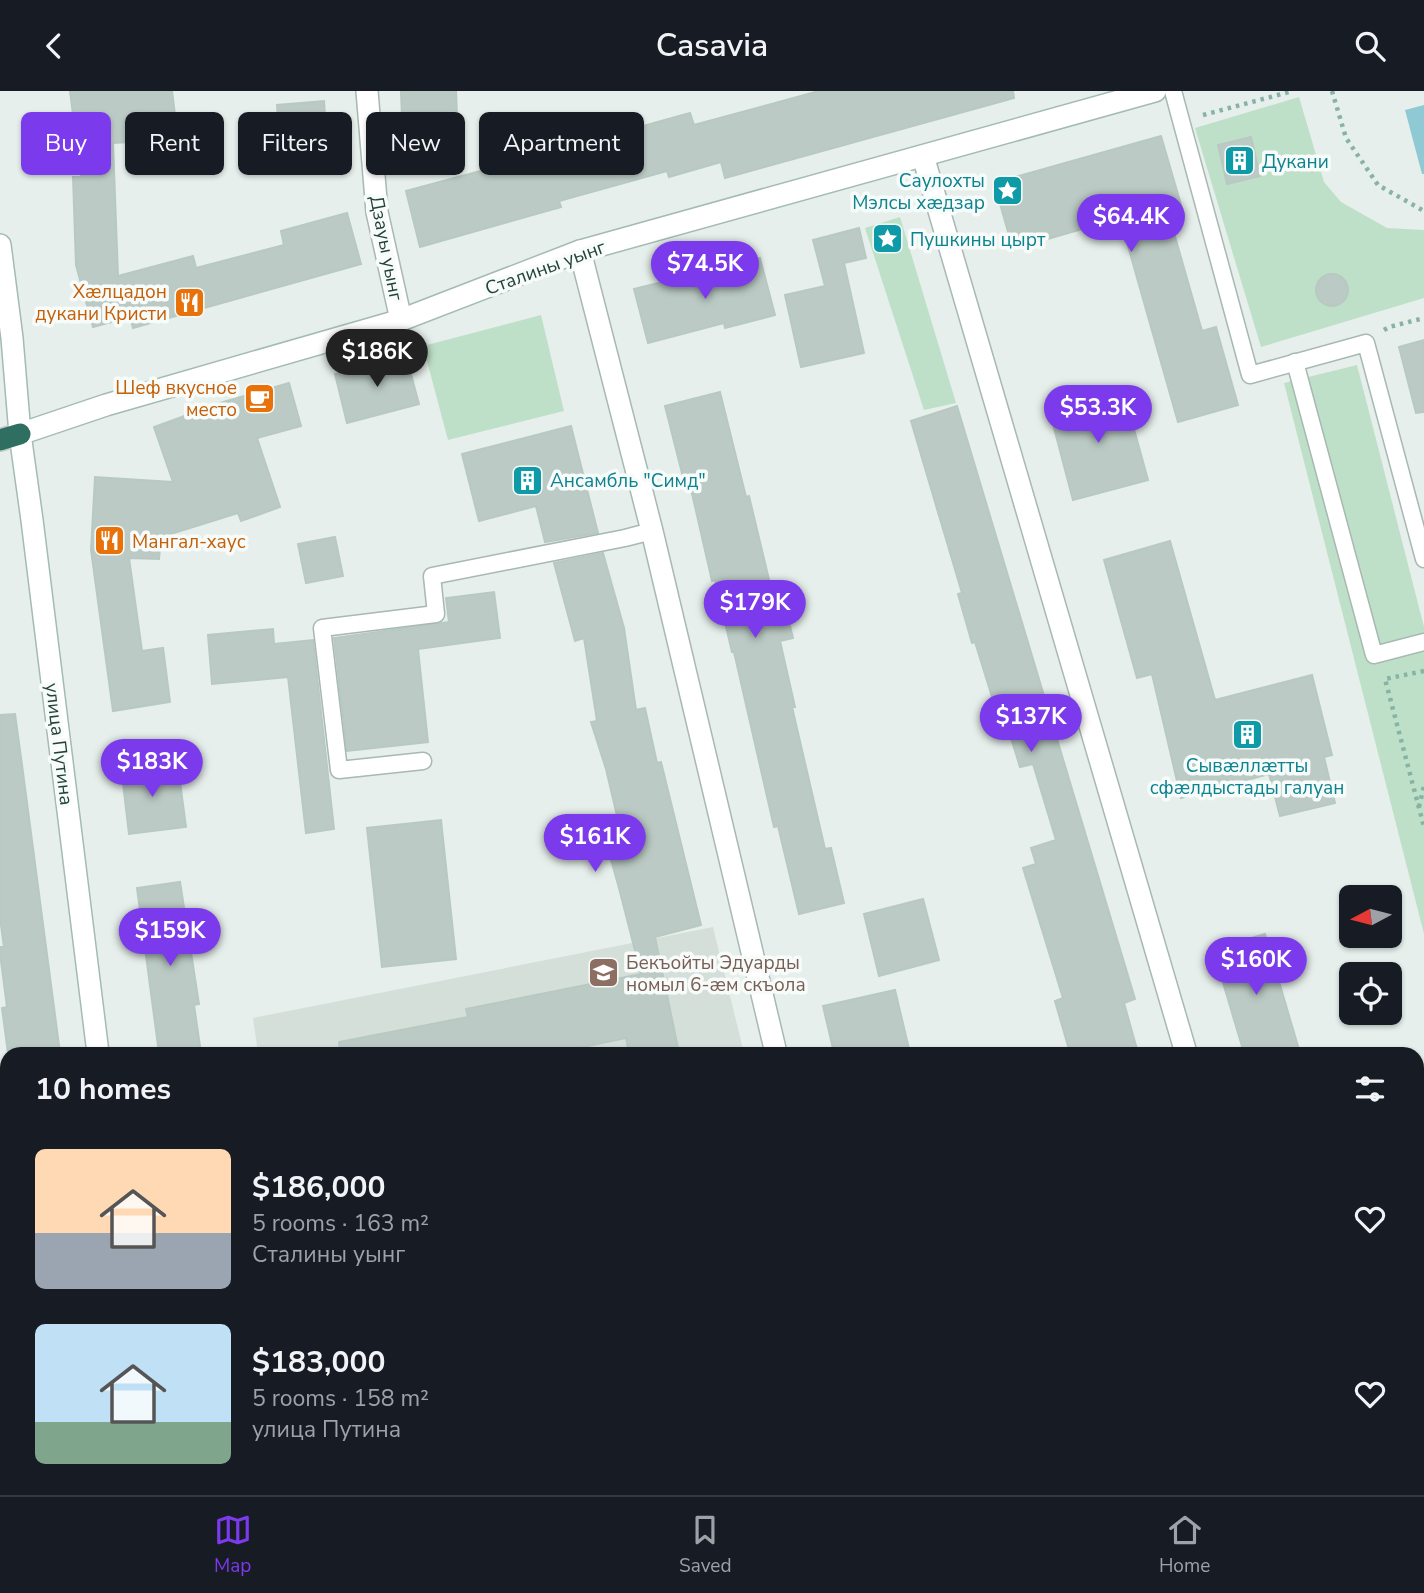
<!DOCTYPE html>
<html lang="en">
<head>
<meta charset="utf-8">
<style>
  :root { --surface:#171b24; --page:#242831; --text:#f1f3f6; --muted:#9ea1a6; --line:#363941; --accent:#7c3aed }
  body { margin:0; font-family:"Nunito Sans",sans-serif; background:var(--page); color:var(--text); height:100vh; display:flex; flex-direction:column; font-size:26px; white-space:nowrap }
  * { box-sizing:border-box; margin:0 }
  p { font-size:23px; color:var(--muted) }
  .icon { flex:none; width:38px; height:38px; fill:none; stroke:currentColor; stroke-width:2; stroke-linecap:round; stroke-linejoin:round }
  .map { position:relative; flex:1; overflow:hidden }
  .panel { position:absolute; left:0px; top:956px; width:1424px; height:450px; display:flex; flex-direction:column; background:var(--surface); border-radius:21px 21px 0 0; box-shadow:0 2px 5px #0004 }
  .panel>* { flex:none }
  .top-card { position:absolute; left:21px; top:21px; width:700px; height:63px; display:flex; gap:14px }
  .needle { width:46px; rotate:263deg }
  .controls { position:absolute; left:1339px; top:794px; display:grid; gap:14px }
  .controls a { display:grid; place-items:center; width:63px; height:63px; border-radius:10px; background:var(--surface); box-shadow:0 2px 5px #0004; font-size:35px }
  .price { position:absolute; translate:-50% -60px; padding:0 16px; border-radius:24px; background:var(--accent); color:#fff; font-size:23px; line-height:46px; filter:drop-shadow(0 2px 4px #0008) }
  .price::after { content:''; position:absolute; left:50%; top:42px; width:21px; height:16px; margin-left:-10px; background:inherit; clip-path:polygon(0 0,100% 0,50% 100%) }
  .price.current { background:#222; color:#fff }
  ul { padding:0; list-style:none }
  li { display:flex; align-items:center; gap:21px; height:175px; padding:0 35px }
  li span { display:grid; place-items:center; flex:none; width:196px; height:140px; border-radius:10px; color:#555 }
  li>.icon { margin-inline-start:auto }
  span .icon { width:84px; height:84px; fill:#fffc; stroke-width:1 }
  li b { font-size:30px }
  h2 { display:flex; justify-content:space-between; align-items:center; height:84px; padding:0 35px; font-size:30px }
  .tag { padding:0 24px; border-radius:10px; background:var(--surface); box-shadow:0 2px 5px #0004; font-size:24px; line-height:63px }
  .tag.current { background:var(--accent); color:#fff }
  header { display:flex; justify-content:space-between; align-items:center; height:91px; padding:0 35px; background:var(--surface); font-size:32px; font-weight:600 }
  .menu { display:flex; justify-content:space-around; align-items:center; height:98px; border-top:2px solid var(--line); background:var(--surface); font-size:19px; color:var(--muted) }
  .menu a { display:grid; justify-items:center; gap:4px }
  .menu .current { color:var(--accent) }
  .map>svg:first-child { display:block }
</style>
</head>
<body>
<header><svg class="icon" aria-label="back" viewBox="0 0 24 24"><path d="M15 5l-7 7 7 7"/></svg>Casavia<svg class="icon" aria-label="search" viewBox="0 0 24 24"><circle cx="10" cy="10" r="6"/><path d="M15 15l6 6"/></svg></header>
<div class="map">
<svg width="1424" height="1404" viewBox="0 0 1424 1404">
  <rect width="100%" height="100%" fill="#e6efeb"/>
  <g fill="#d4dfda">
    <path d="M713,836l31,126h-486l-5,-35z"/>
    <path d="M7,1083v315h106l1,6h-114v-320z"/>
  </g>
  <g fill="#bfe0c8">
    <path d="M1299,6l25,85 17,20 46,26 37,2v68l-163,49 -66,-219z"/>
    <path d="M900,126l56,186 -32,7 -59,-182z"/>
    <path d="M541,224l23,96 -116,29 -25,-94z"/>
    <path d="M1357,274l67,262v307l-140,-551z"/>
    <path d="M369,1398h263l2,6h-296z"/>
  </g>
  <path fill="#8ec9d4" d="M1424,14v69h-2l-17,-64z"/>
  <g fill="#bbcac4" stroke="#b8c9c2" stroke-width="2">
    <path d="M70,0h102l6,48 -65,4 5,133 75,-20 3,12 88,-23 -3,-14 66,-18 14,51 -228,64 -3,-11 -37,10 -17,-62 -3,-88h8z"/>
    <path d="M401,0h55l2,50 -55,2z"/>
    <path d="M819,0h194l1,7 -289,80 -4,-16 -52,15 -2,-6 -108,30 2,6 -141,40 -14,-56 167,-45 -1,-9 13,-3 -2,-5 31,-9 4,13 72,-20 4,12z"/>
    <path d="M324,10l1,15 17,-1 3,42 -59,4 -1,-10h-5l-3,-46z"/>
    <path d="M1161,45l23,79 -14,4 32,112 14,-4 22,78 -60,17 -58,-204 -107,31 -19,-66z"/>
    <path d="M1251,46l9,39 -33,8 -9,-39z"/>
    <path d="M859,137l7,30 -22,5 20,90 -63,14 -16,-72 40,-9 -12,-46z"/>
    <path d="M760,167l15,57 -50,13 -1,-5 -76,20 -14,-54z"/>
    <circle cx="1332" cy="199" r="16"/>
    <path d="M1424,249v72l-8,1 -17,-66z"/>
    <path d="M406,265l13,48 -72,19 -12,-49z"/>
    <path d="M289,292l12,43 -44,12 23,69 -39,14 -3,-8 -77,24 -2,22 -30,-1 13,93 21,-3 7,54 -57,9 -22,-161 4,-73 78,5 -19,-55 66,-24z"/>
    <path d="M1123,298l25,91 -75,20 -24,-91z"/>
    <path d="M720,301l26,105 3,-1 22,92 9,-3 13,53 -13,3 15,66h-3l33,142 6,-1 13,55 -45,11 -21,-88 -4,1 -40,-175h-2l-17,-72 -3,1 -24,-105 -5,1 -18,-71z"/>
    <path d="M957,315l178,593 -11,4 14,50h-68l-15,-52 8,-3 -40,-130 13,-4 -5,-16 25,-8 -23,-76 -13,3 -12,-39 -6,1 -27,-87 -3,1 -14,-49 4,-1 -51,-172z"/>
    <path d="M571,335l27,107 -53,9 -9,-36 -57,15 -17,-67z"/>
    <path d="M335,446l8,39 -37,7 -8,-39z"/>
    <path d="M1170,450l45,159 97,-25 20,80 -8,2 11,46 -55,13 -11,-42 -88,24 -29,-124 -15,4 -33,-118z"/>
    <path d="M603,462l21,75 12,82 9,-2 12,55 4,-1 40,163 -46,12 24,116h-50l-3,-15 -71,15h-215l-1,-11 129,-25 -2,-8 175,-35 -22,-86 -13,-46 16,-5 -16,-68 -15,-47 6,-1 -13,-83 -9,3 -21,-78z"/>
    <path d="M494,501l6,46 -82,11 10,93 -81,9 -13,-113 115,-16 -3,-24z"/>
    <path d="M273,538l1,15 39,-4 21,189 -28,4 -18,-156 -76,7 -4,-49z"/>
    <path d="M15,623l7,51 38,288h-52l-6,-45 5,-1 -7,-54v-6h4l-4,-29v-203z"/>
    <path d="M163,669l3,23 14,-1 6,45 -57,7 -8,-68z"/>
    <path d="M441,729l15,139 -74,8 -15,-139z"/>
    <path d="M180,791l19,122 -5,1 7,48h-42l-22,-165z"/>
    <path d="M923,808l16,61 -60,16 -15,-62z"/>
    <path d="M1265,843l35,119h-56l-31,-104z"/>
    <path d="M895,899l15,63h-76l-11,-47z"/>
  </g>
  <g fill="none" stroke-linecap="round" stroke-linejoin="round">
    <defs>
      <g id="lane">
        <path d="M1173,0l77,284 116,-32 58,216"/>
        <path d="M1295,271l79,293 50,-13"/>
        <path d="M423,670l-84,9 -17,-142 114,-14 -4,-38 193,-38 27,-7"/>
      </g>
      <g id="street">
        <path d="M367,0l10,121 24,108"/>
        <path d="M923,65l263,897"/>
        <path d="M580,160l72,280 124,522"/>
        <path d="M875,1398l1,6"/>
        <path d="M1296,1398l2,6"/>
      </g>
      <g id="secondary">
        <path d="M0,154l12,93 8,96 12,86 66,533"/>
        <path d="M20,343l86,-29 295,-85 179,-69 575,-160"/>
        <path d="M1418,1104l6,-1"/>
        <path d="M154,1398v6"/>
      </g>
      <path id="highway" d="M0,349l20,-6"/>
    </defs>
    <use href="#lane" stroke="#a8b8b2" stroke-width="19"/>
    <use href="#street" stroke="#a8b8b2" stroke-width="24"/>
    <use href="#secondary" stroke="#a4bbb3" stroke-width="24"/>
    <use href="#highway" stroke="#c2cac8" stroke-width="24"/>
    <g stroke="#86b3a5" stroke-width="4.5" stroke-dasharray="3.5 5" stroke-linecap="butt">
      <path d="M1332,0l14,47 32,47 46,26"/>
      <path d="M1203,24l90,-24"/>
      <path d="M1384,239l5,-3 35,-9"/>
      <path d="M1424,580l-39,8 39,148"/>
      <path d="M1419,716l5,-21"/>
    </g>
    <use href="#lane" stroke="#fff" stroke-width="16"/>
    <use href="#street" stroke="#fff" stroke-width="21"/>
    <use href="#secondary" stroke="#fff" stroke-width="21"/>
    <use href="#highway" stroke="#2f6f62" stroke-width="21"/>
  </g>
  <defs>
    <symbol id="building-square" viewBox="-11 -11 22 22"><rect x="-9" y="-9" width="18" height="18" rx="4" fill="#0f9aa8" stroke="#f7fbf9"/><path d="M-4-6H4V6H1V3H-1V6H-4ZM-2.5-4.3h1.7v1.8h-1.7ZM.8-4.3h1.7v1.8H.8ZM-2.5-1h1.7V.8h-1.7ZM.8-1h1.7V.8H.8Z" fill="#fff"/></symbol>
    <symbol id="sight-square" viewBox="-11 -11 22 22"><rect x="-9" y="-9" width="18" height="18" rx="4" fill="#0f9aa8" stroke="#f7fbf9"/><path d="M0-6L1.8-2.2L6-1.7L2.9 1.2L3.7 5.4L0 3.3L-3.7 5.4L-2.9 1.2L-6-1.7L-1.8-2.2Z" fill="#fff"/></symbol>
    <symbol id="restaurant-square" viewBox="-11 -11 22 22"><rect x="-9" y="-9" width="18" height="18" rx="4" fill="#e8710a" stroke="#f7fbf9"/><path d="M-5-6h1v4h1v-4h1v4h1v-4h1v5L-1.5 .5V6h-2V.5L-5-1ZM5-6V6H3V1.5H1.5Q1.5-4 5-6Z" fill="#fff"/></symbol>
    <symbol id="cafe-square" viewBox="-11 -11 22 22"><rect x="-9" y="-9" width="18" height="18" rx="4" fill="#e8710a" stroke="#f7fbf9"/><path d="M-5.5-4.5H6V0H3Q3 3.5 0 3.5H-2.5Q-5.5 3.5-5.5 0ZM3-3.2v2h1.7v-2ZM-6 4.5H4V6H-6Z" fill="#fff"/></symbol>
    <symbol id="school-square" viewBox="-11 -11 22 22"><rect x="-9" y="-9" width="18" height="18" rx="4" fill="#8d6e63" stroke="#f7fbf9"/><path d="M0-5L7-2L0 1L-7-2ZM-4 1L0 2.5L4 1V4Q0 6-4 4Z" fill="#fff"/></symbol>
  </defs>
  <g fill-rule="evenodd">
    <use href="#building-square" x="1222" y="52" width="35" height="35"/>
    <use href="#sight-square" x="990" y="82" width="35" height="35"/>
    <use href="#sight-square" x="870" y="130" width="35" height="35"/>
    <use href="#restaurant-square" x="172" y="194" width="35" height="35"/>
    <use href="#cafe-square" x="242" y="290" width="35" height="35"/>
    <use href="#building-square" x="510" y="372" width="35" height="35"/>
    <use href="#restaurant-square" x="92" y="432" width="35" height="35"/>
    <use href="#building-square" x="1230" y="626" width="35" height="35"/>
    <use href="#school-square" x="586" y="864" width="35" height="35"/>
  </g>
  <g text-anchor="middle" stroke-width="7" stroke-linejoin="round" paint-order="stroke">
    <g font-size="19" fill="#0d838f" stroke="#f7fbf9" text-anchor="start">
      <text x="1262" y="77">Дукани</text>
      <text x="985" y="96" text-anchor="end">Саулохты<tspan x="985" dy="22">Мэлсы хæдзар</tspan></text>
      <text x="910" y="155">Пушкины цырт</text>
      <text x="550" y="396">Ансамбль "Симд"</text>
      <text x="1247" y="681" text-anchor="middle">Сывæллæтты<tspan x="1247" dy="22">сфæлдыстады галуан</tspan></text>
    </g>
    <g font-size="19" fill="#24423a" stroke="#f7fbf9">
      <text transform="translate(387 157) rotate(79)" y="7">Дзауы уынг</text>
      <text transform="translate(545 176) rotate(-20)" y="7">Сталины уынг</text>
      <text transform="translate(60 653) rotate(83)" y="7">улица Путина</text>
    </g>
    <g font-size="19" fill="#c56008" stroke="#f7fbf9" text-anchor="end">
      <text x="167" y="207">Хæлцадон<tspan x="167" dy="22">дукани Кристи</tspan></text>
      <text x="237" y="303">Шеф вкусное<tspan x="237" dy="22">место</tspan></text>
      <text x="132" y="457" text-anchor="start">Мангал-хаус</text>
    </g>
    <g font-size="19" fill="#785e54" stroke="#f7fbf9" text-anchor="start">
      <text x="626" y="878">Бекъойты Эдуарды<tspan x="626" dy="22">номыл 6-æм скъола</tspan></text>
    </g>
  </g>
</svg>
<div class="controls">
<a><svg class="needle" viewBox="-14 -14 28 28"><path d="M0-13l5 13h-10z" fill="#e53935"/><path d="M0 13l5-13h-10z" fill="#9ea1a6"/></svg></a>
<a><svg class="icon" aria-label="locate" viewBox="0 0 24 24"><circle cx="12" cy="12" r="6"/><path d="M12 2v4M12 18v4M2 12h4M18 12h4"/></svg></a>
</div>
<b class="price" style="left:1131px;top:163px">$64.4K</b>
<b class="price" style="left:705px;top:210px">$74.5K</b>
<b class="price current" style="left:377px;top:298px">$186K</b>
<b class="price" style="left:1098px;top:354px">$53.3K</b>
<b class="price" style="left:755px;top:549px">$179K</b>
<b class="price" style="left:1031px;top:663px">$137K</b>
<b class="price" style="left:152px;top:708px">$183K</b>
<b class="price" style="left:595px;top:783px">$161K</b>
<b class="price" style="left:170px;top:877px">$159K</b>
<b class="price" style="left:1256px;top:906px">$160K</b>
<div class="top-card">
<a class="tag current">Buy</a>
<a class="tag">Rent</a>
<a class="tag">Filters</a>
<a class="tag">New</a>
<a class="tag">Apartment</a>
</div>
<section class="panel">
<h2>10 homes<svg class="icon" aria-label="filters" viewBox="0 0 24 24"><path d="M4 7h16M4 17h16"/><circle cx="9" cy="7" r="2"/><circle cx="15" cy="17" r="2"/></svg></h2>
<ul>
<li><span style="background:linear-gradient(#ffd9b3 60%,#9aa5b1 0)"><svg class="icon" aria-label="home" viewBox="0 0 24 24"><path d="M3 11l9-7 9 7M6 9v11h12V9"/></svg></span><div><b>$186,000</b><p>5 rooms · 163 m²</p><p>Сталины уынг</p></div><svg class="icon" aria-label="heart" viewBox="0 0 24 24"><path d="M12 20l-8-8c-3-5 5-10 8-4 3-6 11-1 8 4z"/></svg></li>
<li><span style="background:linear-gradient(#bfe0f5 70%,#7fa58c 0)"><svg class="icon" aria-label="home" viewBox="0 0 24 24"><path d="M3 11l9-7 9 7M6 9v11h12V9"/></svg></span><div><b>$183,000</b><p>5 rooms · 158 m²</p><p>улица Путина</p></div><svg class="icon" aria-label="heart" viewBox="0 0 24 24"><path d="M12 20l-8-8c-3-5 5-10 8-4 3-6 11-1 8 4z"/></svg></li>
</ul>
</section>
</div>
<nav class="menu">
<a class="current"><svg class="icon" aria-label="map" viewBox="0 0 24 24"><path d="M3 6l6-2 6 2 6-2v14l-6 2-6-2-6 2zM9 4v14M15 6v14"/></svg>Map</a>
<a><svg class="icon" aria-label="saved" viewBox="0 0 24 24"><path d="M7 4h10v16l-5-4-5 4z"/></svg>Saved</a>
<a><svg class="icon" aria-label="home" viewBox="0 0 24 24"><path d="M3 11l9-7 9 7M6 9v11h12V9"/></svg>Home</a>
</nav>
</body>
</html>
